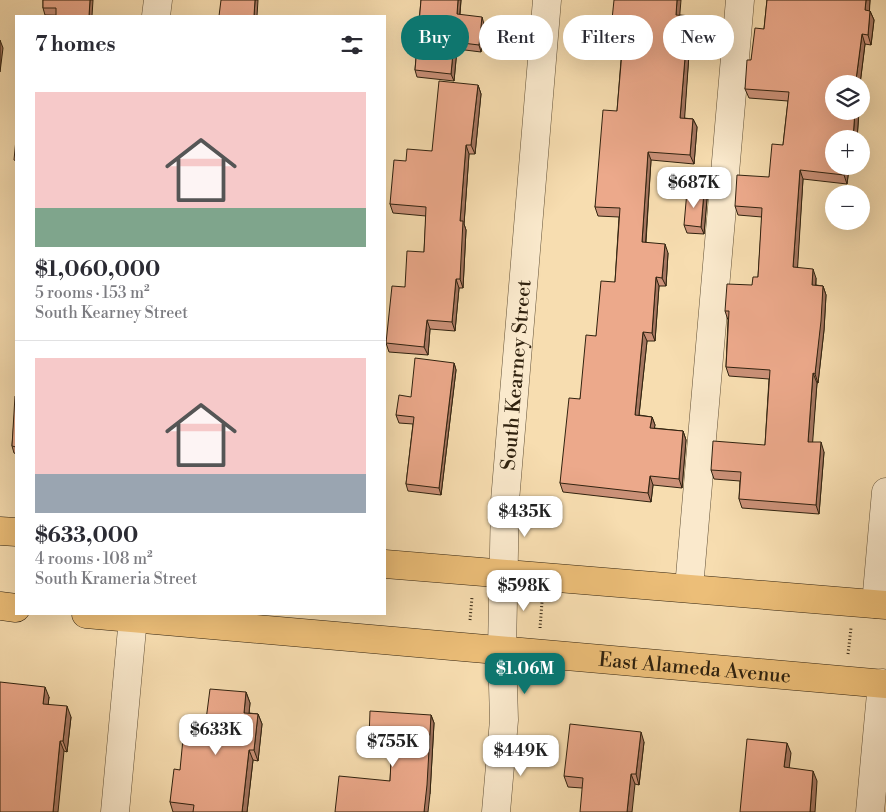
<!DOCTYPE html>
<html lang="en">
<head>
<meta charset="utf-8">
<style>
  :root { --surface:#fff; --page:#f7f7f7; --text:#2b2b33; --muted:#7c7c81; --line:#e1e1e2; --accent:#0f766e }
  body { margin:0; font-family:"Libre Bodoni",serif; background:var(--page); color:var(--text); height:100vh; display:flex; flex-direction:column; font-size:19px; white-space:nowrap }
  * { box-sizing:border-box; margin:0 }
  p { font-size:16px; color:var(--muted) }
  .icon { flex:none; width:28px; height:28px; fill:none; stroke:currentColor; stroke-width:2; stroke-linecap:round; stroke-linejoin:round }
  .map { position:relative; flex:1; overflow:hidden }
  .details { position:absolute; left:15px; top:15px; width:371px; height:600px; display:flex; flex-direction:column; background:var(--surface); border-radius:0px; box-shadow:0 5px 20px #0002 }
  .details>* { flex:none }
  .guide { position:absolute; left:401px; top:15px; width:409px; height:45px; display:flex; gap:10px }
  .fabs { position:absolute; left:825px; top:75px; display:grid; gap:10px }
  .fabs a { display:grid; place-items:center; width:45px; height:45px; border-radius:50%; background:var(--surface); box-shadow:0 5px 20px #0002; font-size:25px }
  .price { position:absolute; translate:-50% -42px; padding:0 11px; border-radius:10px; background:#fff; color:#222; font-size:16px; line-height:32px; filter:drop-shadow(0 1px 2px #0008) }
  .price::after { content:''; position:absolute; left:50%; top:30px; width:15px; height:11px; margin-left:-8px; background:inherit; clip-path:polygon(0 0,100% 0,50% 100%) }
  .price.on { background:var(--accent); color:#fff }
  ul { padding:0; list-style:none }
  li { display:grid; align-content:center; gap:10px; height:265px; padding:0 20px }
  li+li { border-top:1px solid var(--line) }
  li span { display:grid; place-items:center; height:155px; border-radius:0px; color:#555 }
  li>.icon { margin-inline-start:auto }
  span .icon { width:90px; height:90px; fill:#fffc; stroke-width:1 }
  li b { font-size:21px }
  h2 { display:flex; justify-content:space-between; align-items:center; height:60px; padding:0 20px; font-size:21px }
  .chip { padding:0 18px; border-radius:22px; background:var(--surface); box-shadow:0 5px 20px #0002; font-size:18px; line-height:45px }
  .chip.on { background:var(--accent); color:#fff }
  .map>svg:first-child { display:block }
</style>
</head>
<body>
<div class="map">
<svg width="886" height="812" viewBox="0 0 886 812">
  <rect width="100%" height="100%" fill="#f7ddb0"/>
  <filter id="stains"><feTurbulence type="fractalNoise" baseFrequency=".004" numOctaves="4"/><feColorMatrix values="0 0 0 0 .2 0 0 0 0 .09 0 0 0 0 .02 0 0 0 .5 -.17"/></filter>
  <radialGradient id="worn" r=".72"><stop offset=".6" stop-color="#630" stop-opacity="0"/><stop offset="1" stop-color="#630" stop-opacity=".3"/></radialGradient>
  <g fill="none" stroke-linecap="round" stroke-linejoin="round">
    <defs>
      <g id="minor">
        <path d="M156,16l2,-16"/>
        <path d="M689,588l51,-588"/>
        <path d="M876,604l10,-112"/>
        <path d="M115,812l18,-194"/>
        <path id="s1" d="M496,812l8,-92 -2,-70 3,-149 42,-501"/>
        <path d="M870,812l12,-129"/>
      </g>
      <g id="major">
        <path d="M0,531l16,1"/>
        <path d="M385,564l501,41"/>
        <path d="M0,606l16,2"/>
        <path id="s2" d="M86,614l800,70"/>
      </g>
    </defs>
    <use href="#minor" stroke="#625137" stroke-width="29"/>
    <use href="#major" stroke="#30220f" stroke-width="29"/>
    <g stroke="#30220f" stroke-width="3" stroke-dasharray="1 2.5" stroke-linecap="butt">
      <path d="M470,620l2,-23"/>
      <path d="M540,628l2,-26"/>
      <path d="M848,654l3,-26"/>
    </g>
    <use href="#minor" stroke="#fae9cc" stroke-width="28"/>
    <use href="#major" stroke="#ecbe78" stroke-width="28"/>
  </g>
  <g fill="#cb9178" stroke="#30220f">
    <path d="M43,0l49,16 -47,-1 -2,-7z"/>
    <path d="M421,0h40l-1,15 24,9 -3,28 -24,-3 -3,32 -37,-4 -2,-7z"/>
    <path d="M767,0h103l-1,11h1l4,9 -3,25 -6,-1 -5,40h-26l25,27 -2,28h-23v27h20v3l-5,-1 -2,16 -44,-5 -6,89 19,10v7l7,1 3,9 -2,35 -6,53h-1l-5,59 12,10 -5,62 -77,-6 -3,-9 1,-18 -26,-2 -3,-9 54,-25 4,-66 -40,-3 -3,-9 2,-47 -3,-9 27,-26 6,-8 4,-60 -24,-2 -3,-9 34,-29 14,-32 5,-44 -39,-3 -4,-9 6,-29 13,-31z"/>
    <path d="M680,15l35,3 3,8 -2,30 -27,-2 -5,64 9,1 4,8 -3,37 -43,-4 -5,82 22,11 -2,33h-7l-4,55h-8l-8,74 13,2 3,8 -1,3 29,3 3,9 -4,48 -29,-3 -2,17 -88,-10 -3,-9 20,-84 16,-63 19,-54 4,-65 -21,-1 -3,-9 22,-96 5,-63 -9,-1 -3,-8z"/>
    <path d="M478,85l3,9 -6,60h-6l-5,70 2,6 -3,58h-4l-4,43 -25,-2 -2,26 -39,-3 -3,-9 19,-56 19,-35 2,-36 -33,-3 -3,-9 16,-43 26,-10z"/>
    <path d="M707,199l-3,35 -17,-1 -3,-8z"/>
    <path d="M454,363l2,7 -15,125 -33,-4 -2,-7 7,-60 -14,-1 -3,-8 15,-18z"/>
    <path d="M16,396v58l-2,-1 -2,-7z"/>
    <path d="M246,692l4,11 -1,10 9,1 4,10 -4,37 -5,-1 -6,52h-74l-3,-10 10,-32 26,-50z"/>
    <path d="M49,697l-1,8 23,12 -4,35 -3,-1 -64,61z"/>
    <path d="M431,715l3,8 -4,71 -40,-13 2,-33 -20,-1 -3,-9z"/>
    <path d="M644,742l-5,43 -4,-1 -53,4 -14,-1 -4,-11z"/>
  </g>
  <g fill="#a57661" stroke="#30220f">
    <path d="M90,0h3l-1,16h-3z"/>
    <path d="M255,0h3l-1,16h-3z"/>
    <path d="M458,0h3l-2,21 -2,-7z"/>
    <path d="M677,0h4l-2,24 -3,-9z"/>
    <path d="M866,0h4l-1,20 -4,-10z"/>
    <path d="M870,11l4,9 -3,25 -3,-10z"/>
    <path d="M482,17l2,7 -3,28 -2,-7z"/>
    <path d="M715,18l3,8 -2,30 -3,-9z"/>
    <path d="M862,34l3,10 -5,40h-3l-1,-4z"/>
    <path d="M0,40l3,8 -3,24z"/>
    <path d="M454,42l3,7 -3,32 -3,-7z"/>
    <path d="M686,46l3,8 -5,73 -4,-9z"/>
    <path d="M478,85l3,9 -6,60 -4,-9z"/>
    <path d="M855,111h4l-2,28h-4z"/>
    <path d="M693,119l4,8 -3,37 -4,-9z"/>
    <path d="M466,145l3,9 -5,70 2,6 -3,58 -3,-9v-58z"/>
    <path d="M648,152l3,8 -6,91 -3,-9z"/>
    <path d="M845,166h3l1,2 -2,16 -3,-9z"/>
    <path d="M800,170l3,9 -6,98 -4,-10z"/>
    <path d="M704,192l3,7 -3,35 -3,-7z"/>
    <path d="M665,244l3,9 -2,33 -4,-8z"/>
    <path d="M813,269l3,9 -1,16 -3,-9z"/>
    <path d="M656,277l3,9 -4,55 -3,-8z"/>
    <path d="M456,279l3,9 -4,43 -3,-9z"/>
    <path d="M823,286l3,9 -2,35 -6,53 -3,-9z"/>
    <path d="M427,320l3,9 -2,26 -4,-8z"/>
    <path d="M643,332l4,9 -9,83 -3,-9z"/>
    <path d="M454,363l2,7 -15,125 -2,-7z"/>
    <path d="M813,373l4,10 -5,68 -4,-9z"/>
    <path d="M652,417l3,8 -2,12 -3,-9z"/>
    <path d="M683,431l3,9 -4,48 -3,-9z"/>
    <path d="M821,442l3,10 -5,62 -3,-9z"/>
    <path d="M650,476l3,9 -2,17 -3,-9z"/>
    <path d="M45,687l4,10 -2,18 -4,-11z"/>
    <path d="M246,692l4,11 -2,20 -4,-10z"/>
    <path d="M67,706l4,11 -4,35 -4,-11z"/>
    <path d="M258,714l4,10 -4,37 -4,-11z"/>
    <path d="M431,715l3,8 -4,71 -2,18h-4z"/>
    <path d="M641,732l3,10 -5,43 -3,-11z"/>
    <path d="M60,741l4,10 -6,61h-5z"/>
    <path d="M787,743l4,10 -3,24 -4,-10z"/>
    <path d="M249,750l4,10 -6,52h-5z"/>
    <path d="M813,771l4,10 -2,31h-5z"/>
    <path d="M631,774l4,10 -3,28h-5z"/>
  </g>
  <g fill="#eca98b" stroke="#30220f">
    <path d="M43,0h47l-1,16h-33v-8h-13z"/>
    <path d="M221,0h34l-1,16h-35z"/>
    <path d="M421,0h37l-1,14 25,3 -3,28 -25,-3 -3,32 -36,-4z"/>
    <path d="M614,0h63l-1,15 39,3 -2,29 -27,-1 -6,72 13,1 -3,36 -42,-3 -6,90 23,2 -3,34 -6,-1 -4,56 -9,-1 -8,83 17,2 -2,11 33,3 -4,48 -29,-3 -2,17 -88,-10 9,-85 11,1 6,-64 10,1 5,-55 14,1 5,-74 -25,-1 8,-97 14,1 6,-71 -13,-1z"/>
    <path d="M767,0h99l-1,10 5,1 -2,24 -6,-1 -6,46h2v4h-24v27h21l-2,28h-19v27h11l-1,9 -44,-5 -7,97 20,2 -1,16 11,1 -2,35 -6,53 -2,-1 -5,69h13l-5,63 -77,-6 2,-27 -30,-2 2,-29 52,4 5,-75 -44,-3 3,-56h-4l2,-27 25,1 1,-8h5l4,-69 -27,-2 2,-31 32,2 3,-33 11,1 6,-53 -44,-3 2,-29h4l4,-32 9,1z"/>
    <path d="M439,81l39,4 -7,60h-5l-6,76h3l-3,58h-4l-4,43 -25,-2 -3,27 -38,-4 6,-57 13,1 2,-36 17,1 2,-45 -36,-3 4,-44 12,1 1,-12 25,2z"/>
    <path d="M16,139v22l-2,-1z"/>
    <path d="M687,191l17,1 -3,35 -17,-2z"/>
    <path d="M415,358l39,5 -15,125 -33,-4 8,-67 -18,-2 3,-20 12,2z"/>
    <path d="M15,396h1v51l-4,-1z"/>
    <path d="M0,682l45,5 -2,17 24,2 -4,35h-3l-7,71h-53z"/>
    <path d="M210,689l36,3 -2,21 14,1 -4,36h-5l-7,62h-49l1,-7 -24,-3 4,-33 6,1 5,-52 21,2z"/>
    <path d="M370,711l61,4 -4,70 -3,27h-89l4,-36 51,5 2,-41 -23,-2z"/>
    <path d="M570,724l71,8 -5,42h-5l-4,38h-47l3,-34 -19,-2z"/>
    <path d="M747,739l40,4 -3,24 29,4 -3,41h-70z"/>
  </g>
  <g text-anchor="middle" stroke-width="5" stroke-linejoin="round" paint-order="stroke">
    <g font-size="20" fill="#30220f" stroke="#fae9cc">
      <text dy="7" stroke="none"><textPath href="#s1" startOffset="438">South Kearney Street</textPath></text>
      <text dy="7" stroke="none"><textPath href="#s2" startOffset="611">East Alameda Avenue</textPath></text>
    </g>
  </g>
  <rect width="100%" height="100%" filter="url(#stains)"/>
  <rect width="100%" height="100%" fill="url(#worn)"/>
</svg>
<div class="fabs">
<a><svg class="icon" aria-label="layers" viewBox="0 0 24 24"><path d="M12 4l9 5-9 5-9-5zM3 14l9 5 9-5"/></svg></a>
<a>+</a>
<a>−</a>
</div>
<b class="price" style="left:694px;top:209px">$687K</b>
<b class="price" style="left:525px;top:538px">$435K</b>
<b class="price" style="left:524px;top:612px">$598K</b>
<b class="price on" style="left:525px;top:695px">$1.06M</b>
<b class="price" style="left:216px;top:756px">$633K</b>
<b class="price" style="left:393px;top:768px">$755K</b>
<b class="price" style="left:521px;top:777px">$449K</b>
<div class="guide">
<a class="chip on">Buy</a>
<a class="chip">Rent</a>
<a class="chip">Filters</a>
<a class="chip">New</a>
</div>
<section class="details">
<h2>7 homes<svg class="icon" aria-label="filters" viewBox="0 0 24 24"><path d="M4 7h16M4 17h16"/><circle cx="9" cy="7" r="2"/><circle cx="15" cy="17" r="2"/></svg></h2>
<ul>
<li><span style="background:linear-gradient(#f6c9c9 75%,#7fa58c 0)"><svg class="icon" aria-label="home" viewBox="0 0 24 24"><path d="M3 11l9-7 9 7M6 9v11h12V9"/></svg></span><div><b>$1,060,000</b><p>5 rooms · 153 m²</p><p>South Kearney Street</p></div></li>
<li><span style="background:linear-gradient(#f6c9c9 75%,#9aa5b1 0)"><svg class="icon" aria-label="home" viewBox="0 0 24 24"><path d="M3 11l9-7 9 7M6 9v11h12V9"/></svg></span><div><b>$633,000</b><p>4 rooms · 108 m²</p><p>South Krameria Street</p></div></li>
</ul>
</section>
</div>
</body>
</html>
